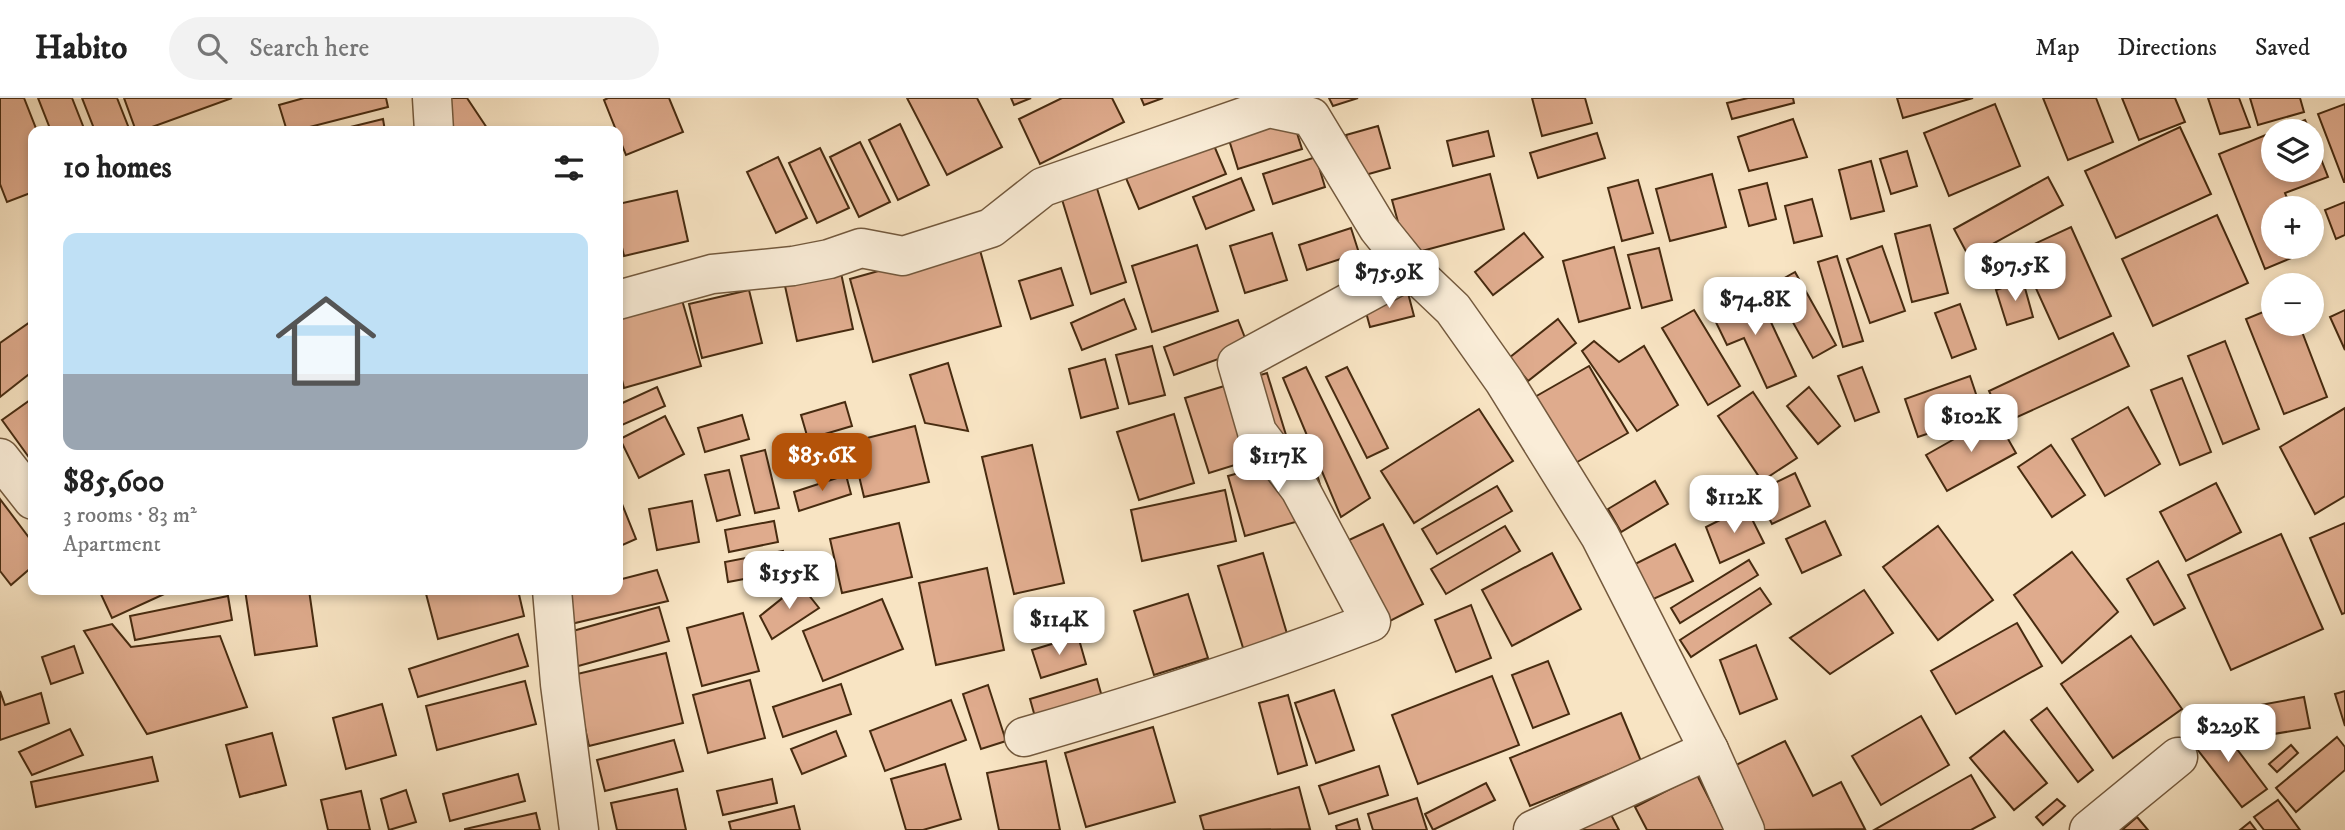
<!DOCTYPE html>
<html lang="en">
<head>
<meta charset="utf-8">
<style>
  :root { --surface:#fff; --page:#f2f2f2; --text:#222; --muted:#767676; --line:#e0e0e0; --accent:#b45309 }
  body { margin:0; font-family:"IM FELL DW Pica",serif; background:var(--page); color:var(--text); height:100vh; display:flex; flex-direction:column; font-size:26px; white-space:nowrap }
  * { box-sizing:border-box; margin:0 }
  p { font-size:23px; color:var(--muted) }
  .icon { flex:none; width:38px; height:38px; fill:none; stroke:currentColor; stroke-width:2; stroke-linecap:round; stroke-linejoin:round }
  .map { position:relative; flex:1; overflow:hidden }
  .drawer { position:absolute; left:28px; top:28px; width:595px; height:469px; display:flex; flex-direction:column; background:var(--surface); border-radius:14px; box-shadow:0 4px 10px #0003 }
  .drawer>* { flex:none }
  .controls { position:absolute; left:2261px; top:21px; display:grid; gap:14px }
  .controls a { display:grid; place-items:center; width:63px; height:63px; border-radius:50%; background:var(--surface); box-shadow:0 4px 10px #0003; font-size:35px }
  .price { position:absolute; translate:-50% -60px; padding:0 16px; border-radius:14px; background:#fff; color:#222; font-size:23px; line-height:46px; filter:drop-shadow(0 2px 4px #0008) }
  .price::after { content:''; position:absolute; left:50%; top:42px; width:21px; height:16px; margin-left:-10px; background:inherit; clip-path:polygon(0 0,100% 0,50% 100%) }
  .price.selected { background:var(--accent); color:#fff }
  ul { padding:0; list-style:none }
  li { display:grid; align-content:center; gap:14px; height:371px; padding:0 35px }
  li span { display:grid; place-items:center; height:217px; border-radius:14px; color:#555 }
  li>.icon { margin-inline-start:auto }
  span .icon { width:126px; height:126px; fill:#fffc; stroke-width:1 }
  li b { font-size:30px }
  h2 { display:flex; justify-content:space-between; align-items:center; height:84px; padding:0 35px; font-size:30px }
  header { display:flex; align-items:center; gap:42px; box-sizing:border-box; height:98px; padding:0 35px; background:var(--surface); border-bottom:2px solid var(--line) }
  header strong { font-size:33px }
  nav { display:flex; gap:38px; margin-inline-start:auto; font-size:24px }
  .search { width:490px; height:63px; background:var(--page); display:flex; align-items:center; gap:18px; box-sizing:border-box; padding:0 24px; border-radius:38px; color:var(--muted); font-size:26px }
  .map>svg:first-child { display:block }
</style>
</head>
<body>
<header>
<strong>Habito</strong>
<div class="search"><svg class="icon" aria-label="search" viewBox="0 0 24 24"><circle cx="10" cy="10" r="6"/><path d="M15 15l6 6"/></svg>Search here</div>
<nav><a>Map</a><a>Directions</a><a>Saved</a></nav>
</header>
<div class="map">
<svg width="2345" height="732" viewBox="0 0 2345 732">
  <rect width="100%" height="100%" fill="#f8e4c3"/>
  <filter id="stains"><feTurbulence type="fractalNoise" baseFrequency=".00286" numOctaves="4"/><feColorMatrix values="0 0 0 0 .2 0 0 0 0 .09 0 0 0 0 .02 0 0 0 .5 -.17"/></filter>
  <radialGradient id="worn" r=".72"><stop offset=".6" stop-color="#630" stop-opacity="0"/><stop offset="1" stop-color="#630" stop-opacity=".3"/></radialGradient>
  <g fill="#dfab8d" stroke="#472b10" stroke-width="2">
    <path d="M0,0h24l13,33h-4v61l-26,10 -7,-18z"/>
    <path d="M38,0h34l13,33h-34z"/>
    <path d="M82,0h35l13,33h-35z"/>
    <path d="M124,0h108l-91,33h-5z"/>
    <path d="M304,0h82l2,9 -94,24h-7l-8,-26z"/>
    <path d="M442,0h25l22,33h-41z"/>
    <path d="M608,0h61l14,34 -57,23 -22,-55z"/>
    <path d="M907,0h70l25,49 -55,28z"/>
    <path d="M1011,0h20l-17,7z"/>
    <path d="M1062,0h50l12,24 -84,42 -21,-45z"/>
    <path d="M1141,0h22l-19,7z"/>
    <path d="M1286,0l16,51 -64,20 -16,-52z"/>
    <path d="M1329,0h29l-25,8z"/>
    <path d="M1532,0h53l7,25 -50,13z"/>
    <path d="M1748,0h45l1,5 -62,16 -5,-16z"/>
    <path d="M1897,0h76l-70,20z"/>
    <path d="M2043,0h53l17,44 -45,18z"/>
    <path d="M2122,0h53l10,24 -46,18z"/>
    <path d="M2208,0h31l11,29 -30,7z"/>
    <path d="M2250,0h50l4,14 -46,13z"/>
    <path d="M1995,6l25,62 -71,30 -25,-63z"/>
    <path d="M2345,6v78h-1l-26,-68z"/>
    <path d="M383,21l2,12h-51z"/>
    <path d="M1793,21l14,38 -58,14 -11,-34z"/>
    <path d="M2305,22l5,11h-34z"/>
    <path d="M900,26l29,61 -31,15 -29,-60z"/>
    <path d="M1378,28l12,42 -32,9 -12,-42z"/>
    <path d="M2180,29l31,67 -95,44 -31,-67z"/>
    <path d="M1488,33l6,25 -41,10 -6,-25z"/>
    <path d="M2273,34v38h39v-34l16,41 -43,16 6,15h-18v39h34l1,4 -43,18 -46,-115z"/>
    <path d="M1597,35l8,25 -67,20 -8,-25z"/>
    <path d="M1210,38l16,38 -87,35 -16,-38z"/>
    <path d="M860,44l30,60 -31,15 -29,-60z"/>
    <path d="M820,50l29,60 -32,15 -28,-60z"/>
    <path d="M1907,53l10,35 -26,8 -11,-35z"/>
    <path d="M778,59l29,61 -31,15 -29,-61z"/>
    <path d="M1316,59l9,30 -52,17 -10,-30z"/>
    <path d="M1871,63l13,50 -33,8 -12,-49z"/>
    <path d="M1490,76l14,55 -97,26 -15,-55z"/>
    <path d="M1712,76l14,53 -56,14 -14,-52z"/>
    <path d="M2048,79l15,28 -94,52 -15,-28z"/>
    <path d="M1241,80l13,32 -48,19 -13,-32z"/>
    <path d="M1638,82l15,53 -31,8 -14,-53z"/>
    <path d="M1095,84l31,100 -35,12 -31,-101z"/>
    <path d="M1767,85l9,36 -27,7 -10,-36z"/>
    <path d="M677,93l11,50 -64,15 -6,-26v-26z"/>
    <path d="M1812,101l10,37 -28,7 -9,-37z"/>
    <path d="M2345,104v33l-9,4 -11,-29z"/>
    <path d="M2217,117l31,68 -95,43 -31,-67z"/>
    <path d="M1930,127l18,68 -36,9 -17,-68z"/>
    <path d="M2071,129l40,89 -52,23 -40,-88z"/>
    <path d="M1351,130l8,25 -52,17 -8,-25z"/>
    <path d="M1272,135l15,47 -42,13 -15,-47z"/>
    <path d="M1524,135l19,24 -50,38 -18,-23z"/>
    <path d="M978,145l23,83 -128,36 -23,-83z"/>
    <path d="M1197,147l21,66 -66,21 -20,-66z"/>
    <path d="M1882,148l23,65 -35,12 -23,-64z"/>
    <path d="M1614,149l16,61 -51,14 -16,-61z"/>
    <path d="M1659,150l13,52 -30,8 -14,-53z"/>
    <path d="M1837,158l26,85 -20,6 -25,-85z"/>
    <path d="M1061,170l12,37 -42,14 -12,-38z"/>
    <path d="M1795,174l41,73 -23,13 -41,-73z"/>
    <path d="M841,175l12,56 -56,12 -12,-55z"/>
    <path d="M2023,183l10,36 -26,8 -11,-35z"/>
    <path d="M749,192l13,53 -60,15 -13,-54z"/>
    <path d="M1757,194l39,84 -29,12 -23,-50 -17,7 -16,-33z"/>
    <path d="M1408,195l6,23 -44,11 -6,-22z"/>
    <path d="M1124,201l12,30 -54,21 -11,-27z"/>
    <path d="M682,202l19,66 -77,22 -6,-24v-47z"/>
    <path d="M1960,206l16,45 -24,9 -17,-45z"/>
    <path d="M2273,210v16h26l28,73 -43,17 -38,-95z"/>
    <path d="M1694,212l46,76 -32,19 -46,-77z"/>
    <path d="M2345,212v40l-15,-33z"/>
    <path d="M1558,221l18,24 -48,38 -19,-23z"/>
    <path d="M33,222v51l-33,26v-54z"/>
    <path d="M1238,222l11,28 -75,27 -10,-28z"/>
    <path d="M2113,235l16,33 -125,57 -15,-32z"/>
    <path d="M1594,243l25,21 25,-16 34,59 -41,26 -55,-80z"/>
    <path d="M2225,243l34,88 -36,15 -35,-88z"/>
    <path d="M1152,248l13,49 -36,9 -13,-49z"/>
    <path d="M1105,261l13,49 -37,10 -12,-49z"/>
    <path d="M948,265l20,68 -43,-8 -15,-48z"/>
    <path d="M1589,268l39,67 -56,32 -39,-67z"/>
    <path d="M1306,269l64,131 -29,19 -58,-139z"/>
    <path d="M1347,269l41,81 -21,10 -41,-81z"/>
    <path d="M1862,269l17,45 -24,9 -17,-45z"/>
    <path d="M1267,275l23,75 -81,25 -24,-75z"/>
    <path d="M1970,278l13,39 -65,22 -13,-38z"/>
    <path d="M2182,280l29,74 -31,13 -29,-75z"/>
    <path d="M657,289l8,19 -43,19 -4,-10v-10z"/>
    <path d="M1809,289l31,39 -22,18 -31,-38z"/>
    <path d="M1753,294l44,66 -35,23 -44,-65z"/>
    <path d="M33,300v65l-31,-43z"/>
    <path d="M845,304l7,24 -44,13 -7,-24z"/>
    <path d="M2128,309l32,57 -55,32 -33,-57z"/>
    <path d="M2345,310v88l-30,18 -35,-67z"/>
    <path d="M1479,311l34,52 -99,62 -33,-52z"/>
    <path d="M1174,316l20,69 -55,17 -22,-68z"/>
    <path d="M742,317l7,24 -44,13 -7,-24z"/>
    <path d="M665,318l19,38 -45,24 -19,-39z"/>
    <path d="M1995,318l21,37 -69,38 -21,-36z"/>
    <path d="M915,328l14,56 -65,15 -13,-55z"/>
    <path d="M1032,347l32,138 -50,11 -32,-137z"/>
    <path d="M2051,347l34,50 -33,22 -34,-50z"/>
    <path d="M765,352l14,58 -24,5 -14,-57z"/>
    <path d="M1311,355l17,60 -83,23 -17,-60z"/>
    <path d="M729,372l11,45 -23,6 -12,-46z"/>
    <path d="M1795,375l15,33 -38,18 -16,-32z"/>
    <path d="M846,377l5,19 -52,17 -5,-19z"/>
    <path d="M1655,383l13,23 -47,28 -13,-23z"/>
    <path d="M2216,385l25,49 -55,29 -26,-49z"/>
    <path d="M1497,388l15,25 -75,43 -15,-25z"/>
    <path d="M1225,392l11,51 -94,20 -11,-51z"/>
    <path d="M618,396l18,45 -18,8z"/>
    <path d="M0,401l33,44v23l-22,19 -11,-14z"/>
    <path d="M692,403l7,41 -42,8 -8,-41z"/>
    <path d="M1746,409l18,36 -44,20 -14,-36z"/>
    <path d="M774,423l4,21 -49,10 -4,-22z"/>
    <path d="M1825,423l16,34 -39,18 -16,-34z"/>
    <path d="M899,425l13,54 -70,16 -12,-54z"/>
    <path d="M2345,425v90l-3,1 -32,-76z"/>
    <path d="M1383,426l40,80 -33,17 -41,-81z"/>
    <path d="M1505,428l15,25 -74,43 -15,-25z"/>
    <path d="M1938,428l55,74 -55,40 -55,-73z"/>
    <path d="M2281,436l42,95 -92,41 -43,-95z"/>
    <path d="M1675,446l18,37 -44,20 -14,-37z"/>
    <path d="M783,453l4,20 -59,11 -3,-20z"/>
    <path d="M2072,454l46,60 -56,51 -48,-68z"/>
    <path d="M1263,455l25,84 -44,14 -26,-85z"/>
    <path d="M1552,455l29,56 -69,37 -30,-56z"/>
    <path d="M1749,462l9,15 -78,48 -9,-15z"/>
    <path d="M2158,463l27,47 -31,17 -27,-46z"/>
    <path d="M987,470l17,82 -68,15 -17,-82z"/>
    <path d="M657,472l11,31 -97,23 -8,-30 15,-4h40v-10z"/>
    <path d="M800,486l19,24 -47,31 -12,-23z"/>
    <path d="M1760,490l11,16 -80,53 -11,-17z"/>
    <path d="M99,492h74l-61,28z"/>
    <path d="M245,492h64l8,56 -62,9z"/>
    <path d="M425,492h93l6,26 -86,23z"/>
    <path d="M1864,492l29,43 -63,41 -40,-36z"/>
    <path d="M1188,496l20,64 -54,17 -20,-64z"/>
    <path d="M228,498l4,24 -97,20 -5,-24z"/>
    <path d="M882,501l21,50 -80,32 -20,-50z"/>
    <path d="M1471,507l20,53 -35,14 -21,-52z"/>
    <path d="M659,509l10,34 -98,27 -9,-34z"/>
    <path d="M743,515l16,58 -57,15 -15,-58z"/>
    <path d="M2017,525l25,43 -86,48 -25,-43z"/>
    <path d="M112,526l19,23 89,-11 27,71 -100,27 -63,-103z"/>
    <path d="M518,536l10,32 -110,31 -9,-28z"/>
    <path d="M1078,538l8,28 -45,14 -9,-28z"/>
    <path d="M2131,538l51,73 -69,49 -52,-74z"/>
    <path d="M1756,547l21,54 -37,15 -20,-54z"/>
    <path d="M74,548l9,27 -32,11 -9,-27z"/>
    <path d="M666,555l17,70 -94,23 -16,-71z"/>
    <path d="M1548,563l21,53 -36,14 -21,-53z"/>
    <path d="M1492,578l27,69 -101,39 -26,-69z"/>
    <path d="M1097,581l7,25 -67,20 -7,-25z"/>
    <path d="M750,582l15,58 -57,15 -15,-58z"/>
    <path d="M525,583l11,43 -99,26 -11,-44z"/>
    <path d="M841,586l10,30 -68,23 -10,-30z"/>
    <path d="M988,587l18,56 -25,8 -18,-55z"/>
    <path d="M1334,592l20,60 -38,13 -21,-60z"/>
    <path d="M0,593l5,14 36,-12 8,30 -49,17z"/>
    <path d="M2345,593v35l-10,-32z"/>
    <path d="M1288,597l19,70 -29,9 -19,-71z"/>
    <path d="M2304,599l6,31 -67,11 -5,-30z"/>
    <path d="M951,602l15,40 -81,31 -15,-40z"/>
    <path d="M382,606l14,51 -50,14 -13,-51z"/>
    <path d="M2047,610l46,62 -15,12 -47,-62z"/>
    <path d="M1621,615l20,48 -111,45 -20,-48z"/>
    <path d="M1921,618l28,49 -68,40 -29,-49z"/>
    <path d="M2215,622l52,69 -25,18 -52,-67z"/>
    <path d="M1153,629l22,75 -89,25 -21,-74z"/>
    <path d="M70,631l13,26 -51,20 -13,-23z"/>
    <path d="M836,633l10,25 -44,18 -11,-25z"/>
    <path d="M2004,633l43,52 -33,27 -44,-52z"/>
    <path d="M272,635l14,52 -46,12 -14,-52z"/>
    <path d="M2337,639l8,10v23l-49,42 -20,-24z"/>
    <path d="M674,642l9,31 -78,20 -8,-31z"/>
    <path d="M1785,643l28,55 28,-14 24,47 -101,1 -32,-63z"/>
    <path d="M2291,647l7,8 -21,19 -8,-8z"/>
    <path d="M152,659l6,24 -122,26 -5,-25z"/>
    <path d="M1046,663l14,69h-61l-12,-57z"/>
    <path d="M945,666l16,55 -38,11h-17l-15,-51z"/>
    <path d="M1379,668l9,29 -59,19 -10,-28z"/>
    <path d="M518,676l7,27 -75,20 -7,-27z"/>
    <path d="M1697,677l28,55h-78l-12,-23z"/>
    <path d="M1971,677l24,42 -24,13h-97z"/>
    <path d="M772,681l5,24 -54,12 -6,-24z"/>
    <path d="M1486,685l9,17 -62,30 -8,-16z"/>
    <path d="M1299,689l11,42 -106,1 -4,-14z"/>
    <path d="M677,691l9,41h-69l-6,-27z"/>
    <path d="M406,692l10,32 -27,8 -8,-31z"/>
    <path d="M361,693l9,39h-42l-7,-30z"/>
    <path d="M1417,700l10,32h-54l-5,-16z"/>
    <path d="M2057,701l8,7 -22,19 -7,-8z"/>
    <path d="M2278,702l22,30h-36l-10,-13z"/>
    <path d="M794,708l6,24h-69l-2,-8z"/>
    <path d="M1607,709l12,23h-53z"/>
    <path d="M536,715l4,17h-75v-1z"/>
    <path d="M2137,719l11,13h-26z"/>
    <path d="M1357,721l3,11h-23l-1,-4z"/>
    <path d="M2250,724l6,8h-16z"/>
  </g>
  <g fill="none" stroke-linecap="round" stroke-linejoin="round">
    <defs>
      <g id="street">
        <path d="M432,0l2,33"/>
        <path d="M1278,0l-9,10 42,9 67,111 33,41 42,40 51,72 96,155 109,214 36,80"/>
        <path d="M618,202l94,-26 81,-8 36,-7 32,-11 42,8 88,-28 52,-41 226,-79 -4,-10"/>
        <path d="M0,360l33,42"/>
        <path d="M552,492l8,94 19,146"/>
        <path d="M1024,639c118,-34 233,-71 347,-115l-71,-133 -43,-57 -20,-69 174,-94"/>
        <path d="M1533,732l176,-80"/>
        <path d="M2089,732l89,-73"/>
      </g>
    </defs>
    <use href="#street" stroke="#73593d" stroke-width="41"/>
    <use href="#street" stroke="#faedd8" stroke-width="38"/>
  </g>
  <rect width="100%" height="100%" filter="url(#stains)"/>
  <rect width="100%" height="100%" fill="url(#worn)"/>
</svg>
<div class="controls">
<a><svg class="icon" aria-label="layers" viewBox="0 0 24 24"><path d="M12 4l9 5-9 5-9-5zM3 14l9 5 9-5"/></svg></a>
<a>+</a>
<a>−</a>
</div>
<b class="price" style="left:2015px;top:205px">$97.5K</b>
<b class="price" style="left:1389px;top:212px">$75.9K</b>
<b class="price" style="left:1755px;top:239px">$74.8K</b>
<b class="price" style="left:1971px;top:356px">$102K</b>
<b class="price selected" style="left:822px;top:395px">$85.6K</b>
<b class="price" style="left:1278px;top:396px">$117K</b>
<b class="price" style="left:1734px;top:437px">$112K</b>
<b class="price" style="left:789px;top:513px">$155K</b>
<b class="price" style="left:1059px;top:559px">$114K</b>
<b class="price" style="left:2228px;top:666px">$229K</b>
<section class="drawer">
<h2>10 homes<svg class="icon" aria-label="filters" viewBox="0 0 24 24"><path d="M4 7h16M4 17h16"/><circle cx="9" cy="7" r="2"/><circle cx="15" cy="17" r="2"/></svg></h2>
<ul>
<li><span style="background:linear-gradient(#bfe0f5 65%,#9aa5b1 0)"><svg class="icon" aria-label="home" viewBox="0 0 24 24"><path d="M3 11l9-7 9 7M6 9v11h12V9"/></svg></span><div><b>$85,600</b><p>3 rooms · 83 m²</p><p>Apartment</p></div></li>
</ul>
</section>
</div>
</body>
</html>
